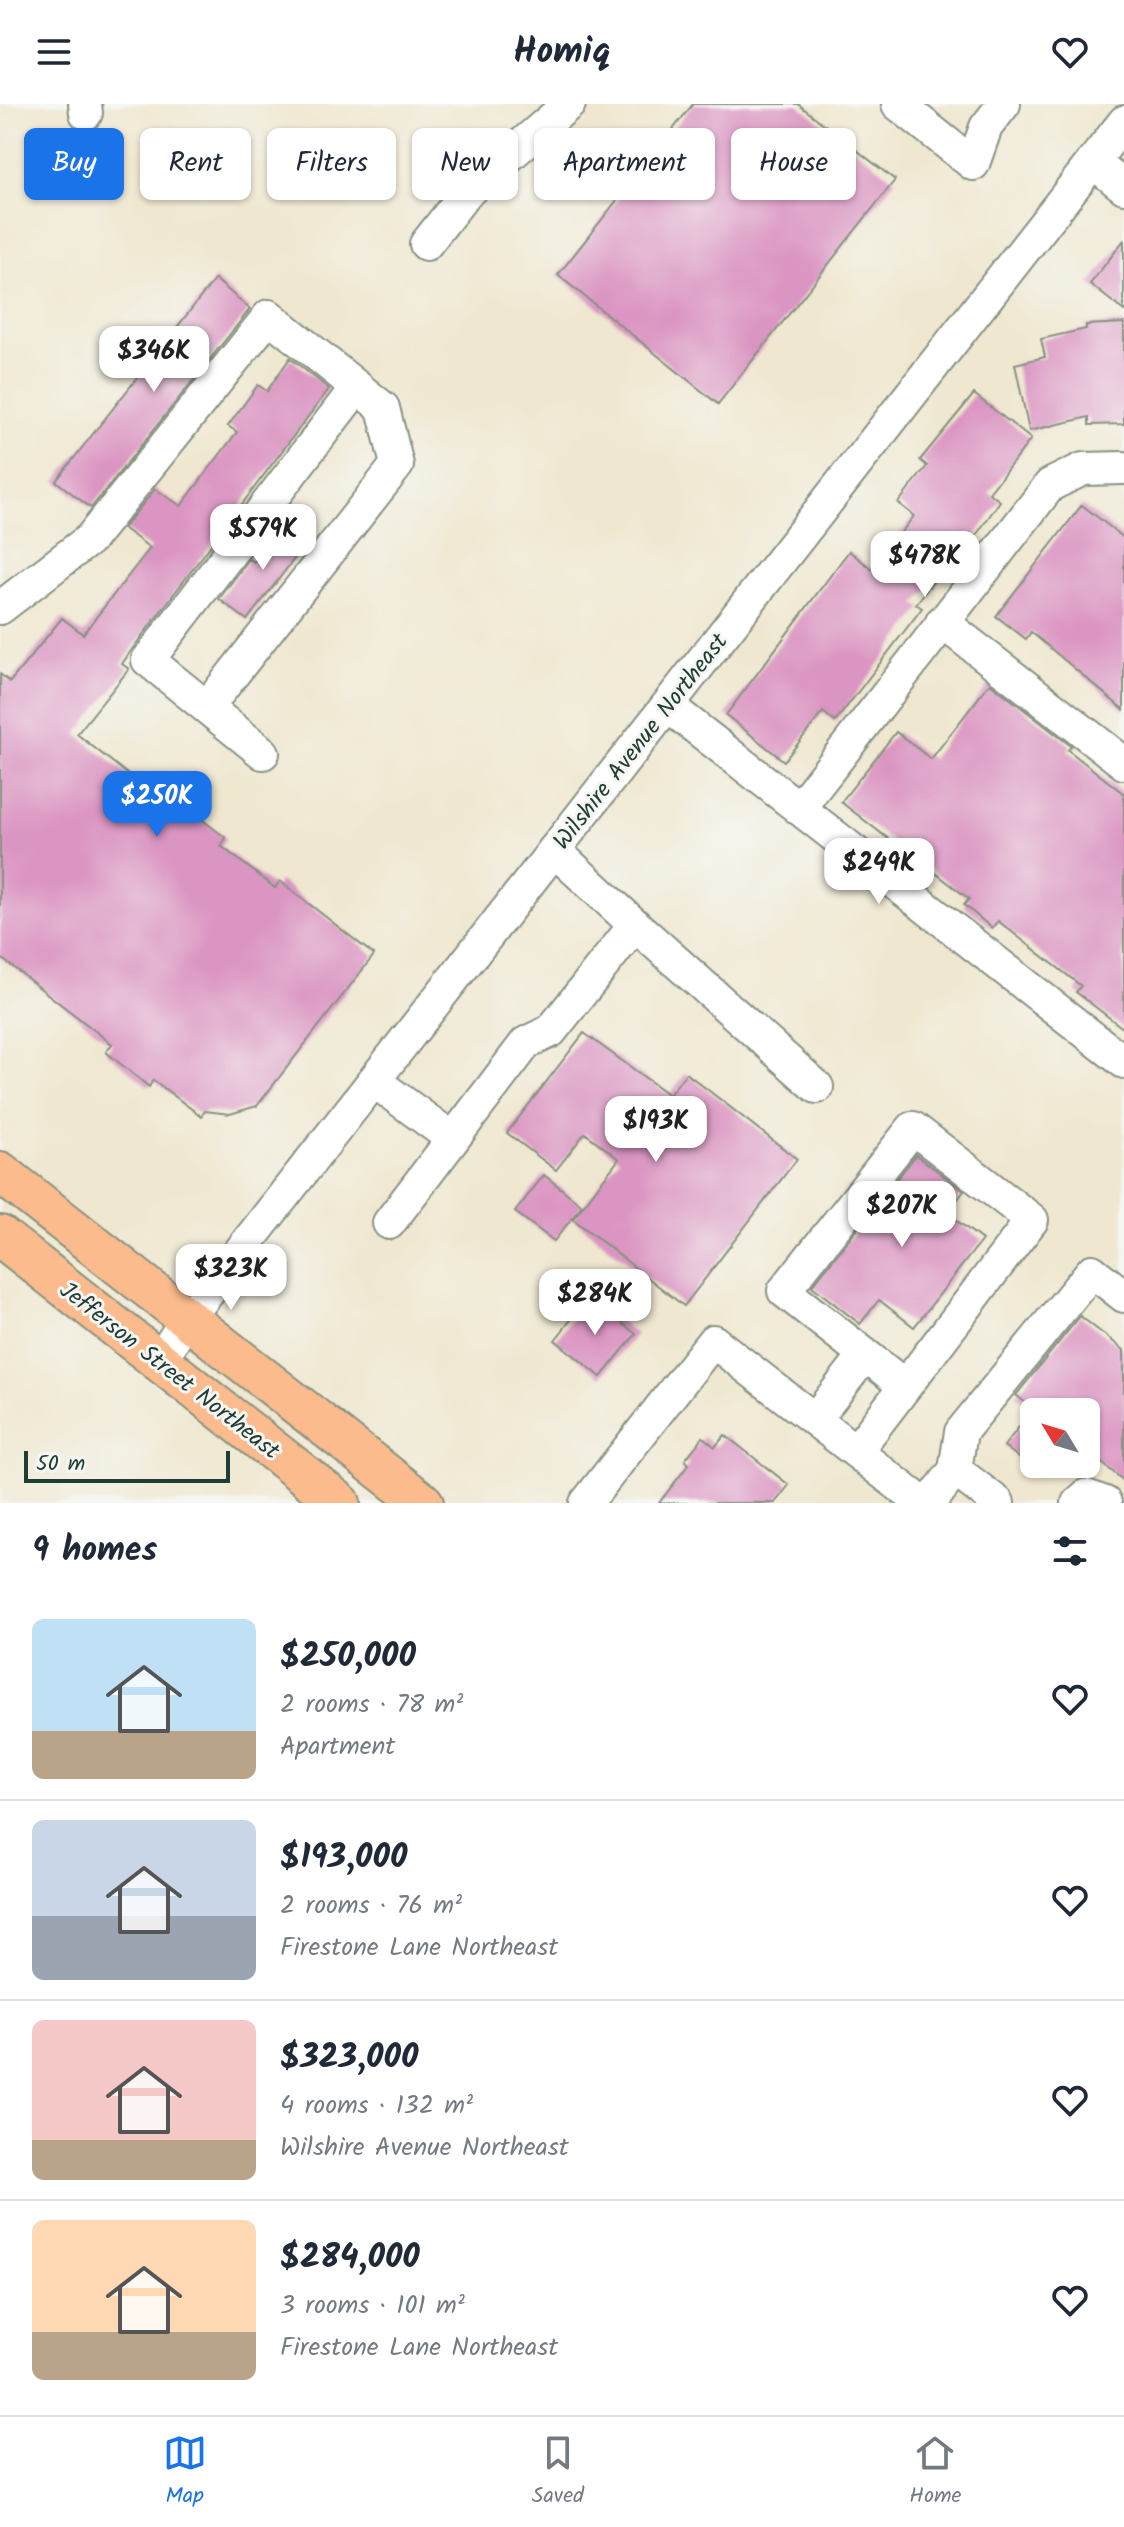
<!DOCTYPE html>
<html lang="en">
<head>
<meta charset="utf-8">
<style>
  :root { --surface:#fff; --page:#f6f6f7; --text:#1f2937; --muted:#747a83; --line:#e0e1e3; --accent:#1a73e8 }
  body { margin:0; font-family:Kalam,sans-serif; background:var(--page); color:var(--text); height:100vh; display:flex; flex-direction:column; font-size:30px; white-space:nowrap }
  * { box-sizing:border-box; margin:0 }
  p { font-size:26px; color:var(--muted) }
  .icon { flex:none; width:44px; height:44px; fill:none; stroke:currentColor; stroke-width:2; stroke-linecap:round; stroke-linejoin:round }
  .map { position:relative; height:1399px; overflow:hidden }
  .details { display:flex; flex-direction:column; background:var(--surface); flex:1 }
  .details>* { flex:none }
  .top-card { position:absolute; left:24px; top:24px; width:1076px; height:72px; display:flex; gap:16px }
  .needle { width:52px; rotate:308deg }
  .buttons { position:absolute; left:1020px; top:1294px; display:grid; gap:16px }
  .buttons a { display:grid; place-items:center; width:80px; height:80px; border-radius:12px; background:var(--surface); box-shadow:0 2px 6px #0004; font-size:40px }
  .scale { position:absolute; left:24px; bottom:20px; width:206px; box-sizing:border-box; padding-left:8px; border:4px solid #1f3d34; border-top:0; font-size:22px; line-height:28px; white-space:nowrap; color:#1f3d34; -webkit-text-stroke:6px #f6f6f2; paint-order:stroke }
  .price { position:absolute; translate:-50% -68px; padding:0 18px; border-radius:16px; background:#fff; color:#222; font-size:26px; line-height:52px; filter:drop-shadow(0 2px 4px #0008) }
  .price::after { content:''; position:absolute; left:50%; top:48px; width:24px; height:18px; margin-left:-12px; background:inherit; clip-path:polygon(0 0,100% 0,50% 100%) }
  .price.on { background:var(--accent); color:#fff }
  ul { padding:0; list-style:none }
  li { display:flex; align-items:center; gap:24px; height:200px; padding:0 32px }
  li+li { border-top:2px solid var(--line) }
  li span { display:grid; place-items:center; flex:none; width:224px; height:160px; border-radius:12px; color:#555 }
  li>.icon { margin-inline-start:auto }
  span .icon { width:96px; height:96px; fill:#fffc; stroke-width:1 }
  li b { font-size:34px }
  h2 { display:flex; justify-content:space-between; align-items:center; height:96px; padding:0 32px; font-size:34px }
  .pill { padding:0 28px; border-radius:12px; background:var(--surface); box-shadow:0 2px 6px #0004; font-size:28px; line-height:72px }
  .pill.on { background:var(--accent); color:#fff }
  header { display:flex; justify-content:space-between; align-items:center; height:104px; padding:0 32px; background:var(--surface); font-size:36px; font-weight:600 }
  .menu { display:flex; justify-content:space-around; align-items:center; height:112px; border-top:2px solid var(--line); background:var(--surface); font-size:22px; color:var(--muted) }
  .menu a { display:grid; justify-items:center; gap:4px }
  .menu .on { color:var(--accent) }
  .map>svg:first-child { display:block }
</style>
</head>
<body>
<header><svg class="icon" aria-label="menu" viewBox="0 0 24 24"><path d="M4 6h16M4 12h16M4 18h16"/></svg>Homiq<svg class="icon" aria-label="heart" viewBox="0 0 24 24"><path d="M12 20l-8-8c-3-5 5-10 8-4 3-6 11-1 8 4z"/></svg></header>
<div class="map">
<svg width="1124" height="1399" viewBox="0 0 1124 1399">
  <rect width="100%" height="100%" fill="#f6f6f2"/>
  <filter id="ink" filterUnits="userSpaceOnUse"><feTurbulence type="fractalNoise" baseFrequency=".0125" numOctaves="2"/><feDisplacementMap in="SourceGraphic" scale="16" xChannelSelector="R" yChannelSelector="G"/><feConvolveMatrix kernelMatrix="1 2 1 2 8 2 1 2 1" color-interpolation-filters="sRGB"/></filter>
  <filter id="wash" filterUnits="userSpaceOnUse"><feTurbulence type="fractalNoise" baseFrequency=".006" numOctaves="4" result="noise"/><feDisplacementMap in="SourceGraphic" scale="32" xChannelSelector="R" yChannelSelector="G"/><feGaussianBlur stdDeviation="1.8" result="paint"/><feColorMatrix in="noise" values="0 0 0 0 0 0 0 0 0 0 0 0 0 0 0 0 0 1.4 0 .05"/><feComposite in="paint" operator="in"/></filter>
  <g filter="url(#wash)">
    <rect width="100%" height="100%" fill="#efe7cf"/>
    <g id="blocks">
      <g fill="#db95c2">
        <path d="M693,0h105l97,76 -177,224 -160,-129z"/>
        <path d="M1124,136v71l-34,-27z"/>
        <path d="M215,175l35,30 -159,199 -35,-27z"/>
        <path d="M1124,219v101l-35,1v-8l-60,14 -14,-67 30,-7 -4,-18 45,-10v-4z"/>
        <path d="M290,254l39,31 -196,259 -11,16 7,5 -52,65 73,58 6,-8 70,54 -5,8 54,42 5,-7 94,74 -117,151 -27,8 -25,-3 -4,5 -48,-36 -4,7 -43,-35 6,-8 -112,-87v-283l10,8 52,-64 21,16 67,-86 -27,-20 32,-39 26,17 56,-74 -9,-6 30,-41 9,6z"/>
        <path d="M974,290l57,45 -42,54 11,8 -37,53 -5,-4 -42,54 6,4 -87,114 -12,-10 -39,49 -58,-46 123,-164 23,18 42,-53 -16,-13 29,-37 -7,-6z"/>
        <path d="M1082,401l42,33v172l-93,-78 -5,7 -30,-23z"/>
        <path d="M284,418l24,19 -61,79 -28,-21 30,-40 5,3z"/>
        <path d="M990,579l81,63 -3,4 56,44v235l-48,-37 5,-6 -83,-65 -6,7 -28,-23 5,-6 -45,-35 -5,6 -28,-21 4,-5 -54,-42 55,-70 35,27z"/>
        <path d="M584,929l85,62 17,-22 111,86 -113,147 -111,-87 46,-60 -34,-26 -29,37 -49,-37z"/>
        <path d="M916,1051l48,36 -17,22 35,27 -68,87 -35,-27 -19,24 -48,-38z"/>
        <path d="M544,1071l38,30 -28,36 -39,-29z"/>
        <path d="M589,1193l47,37 -35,43 -46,-37z"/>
        <path d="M1080,1212l44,34v131l-38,-31v-38l-52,-2v60l-30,-24 29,-37 -17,-14z"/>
        <path d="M725,1331l64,50 -14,18h-116l30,-39 -4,-4 18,-23 12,10z"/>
      </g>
    </g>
  </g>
  <g filter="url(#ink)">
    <use href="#blocks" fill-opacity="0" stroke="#879282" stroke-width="2"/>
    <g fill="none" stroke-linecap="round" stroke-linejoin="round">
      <defs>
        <g id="minor">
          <path d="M85,0l1,9"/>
          <path d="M898,0l75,60 13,-37 18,-23"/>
          <path d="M1093,58l31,25"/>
          <path d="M426,140l40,-51 103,-89"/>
          <path d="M0,504l90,-69 179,-223 114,92 14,57 -190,242"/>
          <path d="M942,518l182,141"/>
          <path d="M668,602l456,356"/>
          <path d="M263,649l-115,-93 209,-273"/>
          <path d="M799,704l251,-323 33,-16 41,-1"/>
          <path d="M635,821l182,162"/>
          <path d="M374,977l79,58 73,-96 25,-12 84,-106 -81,-75"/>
          <path d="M389,1119l64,-84"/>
          <path d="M159,1257l29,-43 936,-1196"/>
          <path d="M815,1315l50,-64"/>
          <path d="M856,1347l176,-231 -119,-92 -129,163 121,95"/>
          <path d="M955,1366l43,33"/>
          <path d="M586,1399l127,-162 209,162"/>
          <path d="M930,1399l25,-33 6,-38 131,-161 32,25"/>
          <path d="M1078,1399l8,-7 19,7"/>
        </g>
        <g id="major">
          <path d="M0,1068l423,331"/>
          <path d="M0,1132l340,267"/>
        </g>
      </defs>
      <use href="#minor" stroke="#879282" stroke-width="36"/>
      <use href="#major" stroke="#879282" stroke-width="44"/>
      <use href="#minor" stroke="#fff" stroke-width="32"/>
      <use href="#major" stroke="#fbbb8c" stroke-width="40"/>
    </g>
  </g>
  <g text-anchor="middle" stroke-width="6" stroke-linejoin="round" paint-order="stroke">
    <g font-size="24" fill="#1f3d34" stroke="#f6f6f2">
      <text transform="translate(640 637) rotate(-52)" y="8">Wilshire Avenue Northeast</text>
      <text transform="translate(170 1266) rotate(38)" y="8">Jefferson Street Northeast</text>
    </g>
  </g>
</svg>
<div class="buttons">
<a><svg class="needle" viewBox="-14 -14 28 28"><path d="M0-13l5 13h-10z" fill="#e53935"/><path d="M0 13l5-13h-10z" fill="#747a83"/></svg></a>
</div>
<div class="scale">50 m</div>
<b class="price" style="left:154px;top:290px">$346K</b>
<b class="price" style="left:263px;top:468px">$579K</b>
<b class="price" style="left:925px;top:495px">$478K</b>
<b class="price on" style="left:157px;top:735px">$250K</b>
<b class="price" style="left:879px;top:802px">$249K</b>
<b class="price" style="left:656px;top:1060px">$193K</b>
<b class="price" style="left:902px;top:1145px">$207K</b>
<b class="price" style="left:231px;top:1208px">$323K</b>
<b class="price" style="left:595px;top:1233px">$284K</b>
<div class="top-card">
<a class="pill on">Buy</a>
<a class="pill">Rent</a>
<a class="pill">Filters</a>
<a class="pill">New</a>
<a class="pill">Apartment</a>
<a class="pill">House</a>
</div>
</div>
<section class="details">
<h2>9 homes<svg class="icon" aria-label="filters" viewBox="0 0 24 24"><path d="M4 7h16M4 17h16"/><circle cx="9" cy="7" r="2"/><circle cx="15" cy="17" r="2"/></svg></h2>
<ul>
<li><span style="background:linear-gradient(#bfe0f5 70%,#b9a48a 0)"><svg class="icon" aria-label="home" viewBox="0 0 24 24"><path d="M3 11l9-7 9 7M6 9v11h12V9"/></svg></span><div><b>$250,000</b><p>2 rooms · 78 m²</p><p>Apartment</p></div><svg class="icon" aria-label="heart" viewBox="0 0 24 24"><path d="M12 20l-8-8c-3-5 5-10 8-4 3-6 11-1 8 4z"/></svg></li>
<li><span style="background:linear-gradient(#c9d6e8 60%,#9aa5b1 0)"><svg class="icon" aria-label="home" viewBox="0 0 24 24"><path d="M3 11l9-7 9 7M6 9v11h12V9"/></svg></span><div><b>$193,000</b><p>2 rooms · 76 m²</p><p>Firestone Lane Northeast</p></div><svg class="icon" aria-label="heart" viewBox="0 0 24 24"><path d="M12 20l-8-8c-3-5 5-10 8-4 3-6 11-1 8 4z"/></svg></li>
<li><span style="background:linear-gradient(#f6c9c9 75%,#b9a48a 0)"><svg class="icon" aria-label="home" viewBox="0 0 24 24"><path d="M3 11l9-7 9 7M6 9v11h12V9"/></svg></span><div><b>$323,000</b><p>4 rooms · 132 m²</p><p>Wilshire Avenue Northeast</p></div><svg class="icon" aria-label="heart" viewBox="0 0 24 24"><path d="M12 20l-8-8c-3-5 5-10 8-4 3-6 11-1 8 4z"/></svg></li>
<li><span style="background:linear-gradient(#ffd9b3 70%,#b9a48a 0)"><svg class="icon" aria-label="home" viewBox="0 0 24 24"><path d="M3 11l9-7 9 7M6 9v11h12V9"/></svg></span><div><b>$284,000</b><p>3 rooms · 101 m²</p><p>Firestone Lane Northeast</p></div><svg class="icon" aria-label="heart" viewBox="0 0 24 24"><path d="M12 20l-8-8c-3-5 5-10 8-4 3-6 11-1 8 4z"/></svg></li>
</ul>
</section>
<nav class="menu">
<a class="on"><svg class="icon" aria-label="map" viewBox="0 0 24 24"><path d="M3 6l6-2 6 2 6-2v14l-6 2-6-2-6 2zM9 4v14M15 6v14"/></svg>Map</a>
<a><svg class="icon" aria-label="saved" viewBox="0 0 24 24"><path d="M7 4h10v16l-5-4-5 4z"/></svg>Saved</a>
<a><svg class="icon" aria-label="home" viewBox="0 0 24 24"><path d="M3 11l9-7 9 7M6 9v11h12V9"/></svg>Home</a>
</nav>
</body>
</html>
